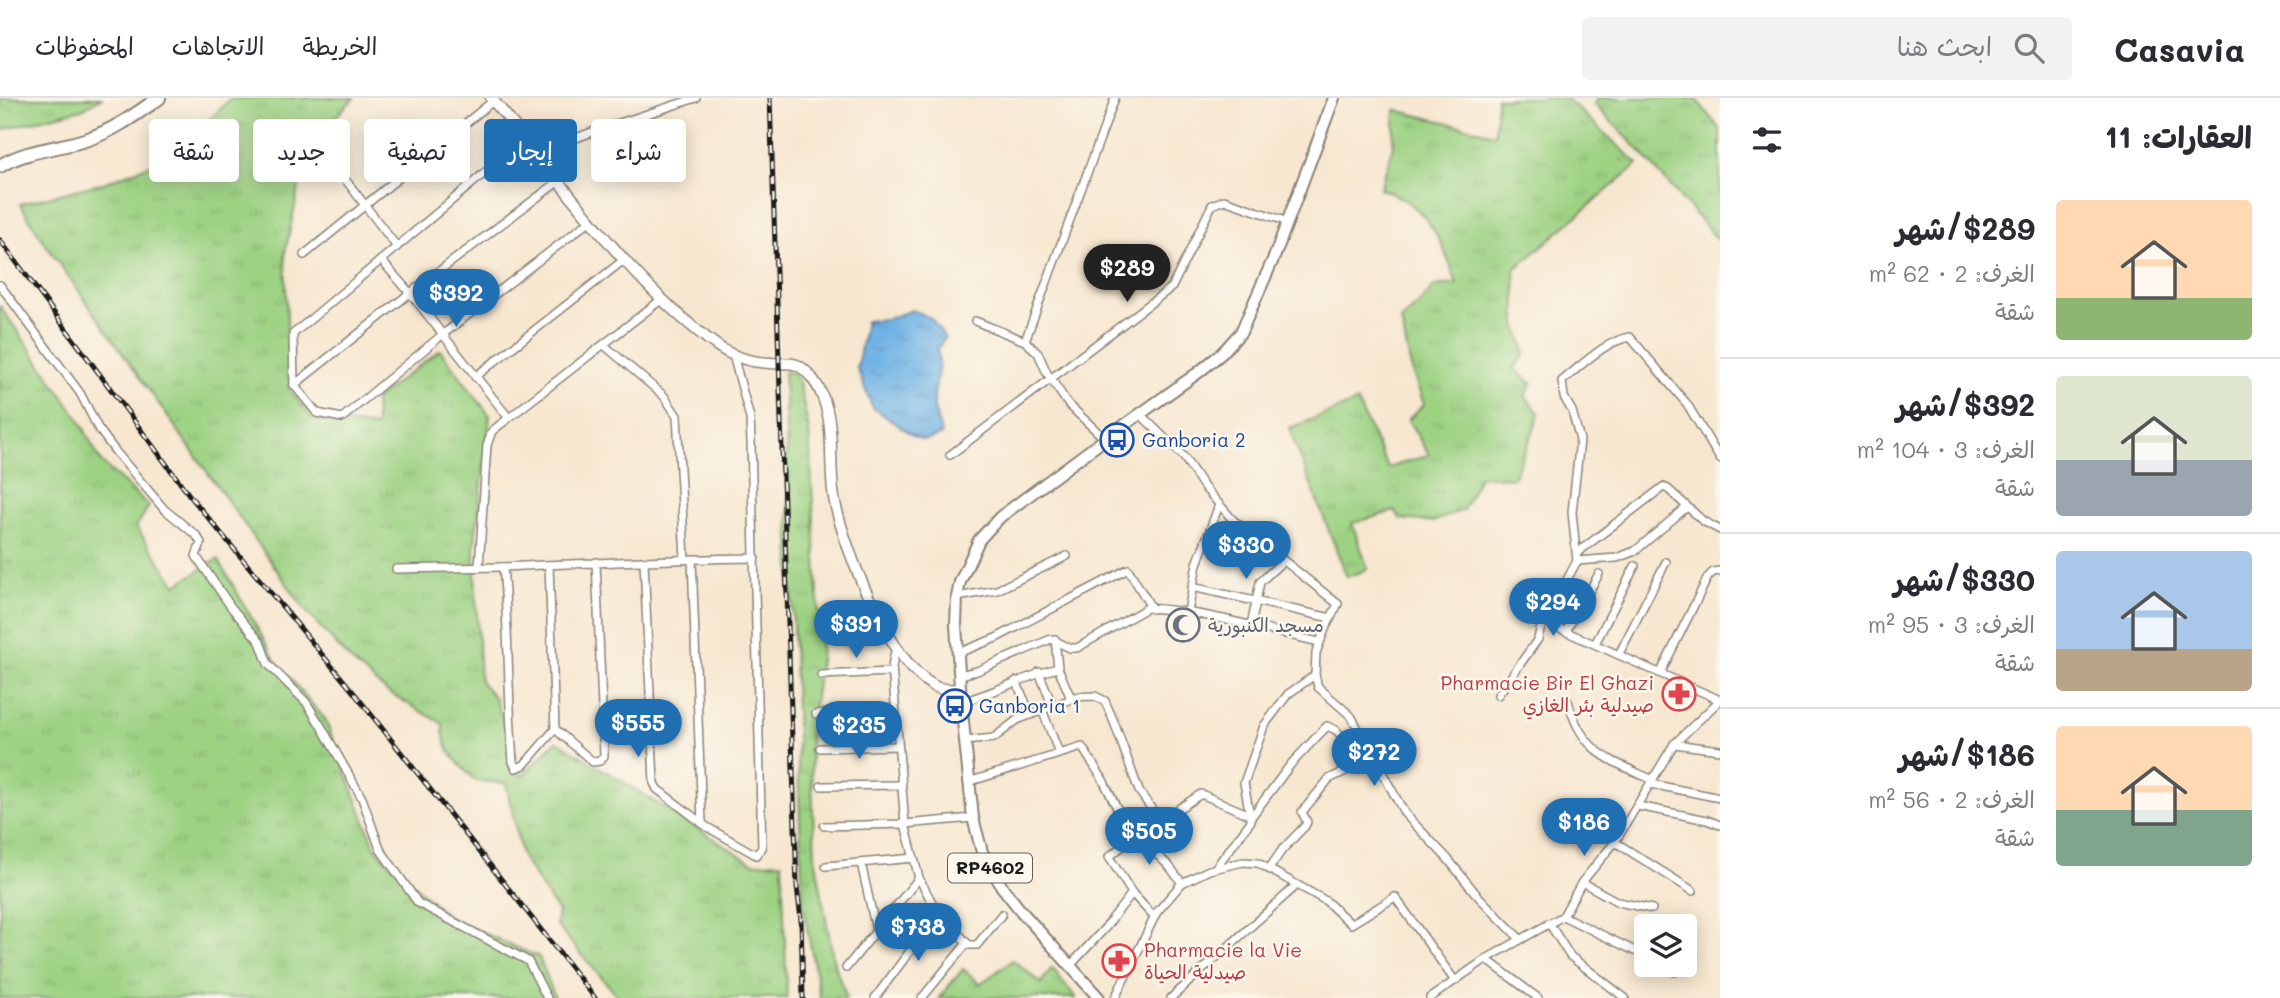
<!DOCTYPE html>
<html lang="ar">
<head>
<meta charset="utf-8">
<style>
  :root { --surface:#fff; --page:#f2f2f3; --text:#2b2b33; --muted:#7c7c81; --line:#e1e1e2; --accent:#1f6fb2 }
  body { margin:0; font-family:Mali,"Playpen Sans Arabic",sans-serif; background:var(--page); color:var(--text); direction:rtl; height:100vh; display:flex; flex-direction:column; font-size:26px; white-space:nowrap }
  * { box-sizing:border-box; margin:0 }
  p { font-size:23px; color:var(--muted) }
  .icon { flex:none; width:38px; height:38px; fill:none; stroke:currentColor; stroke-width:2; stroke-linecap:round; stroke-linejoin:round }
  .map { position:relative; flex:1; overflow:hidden; direction:ltr }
  .side { display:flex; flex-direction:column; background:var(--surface); width:560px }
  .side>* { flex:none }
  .guide { position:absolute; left:21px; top:21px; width:665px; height:63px; direction:rtl; display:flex; gap:14px }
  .controls { position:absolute; left:1634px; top:816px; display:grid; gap:14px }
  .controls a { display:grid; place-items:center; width:63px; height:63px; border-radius:7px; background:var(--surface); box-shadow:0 4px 18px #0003; font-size:35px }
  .price { position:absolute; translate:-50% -60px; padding:0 16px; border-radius:24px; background:var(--accent); color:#fff; font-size:23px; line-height:46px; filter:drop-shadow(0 2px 4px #0008) }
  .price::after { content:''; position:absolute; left:50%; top:42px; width:21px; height:16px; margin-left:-10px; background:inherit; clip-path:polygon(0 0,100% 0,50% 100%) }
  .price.current { background:#222; color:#fff }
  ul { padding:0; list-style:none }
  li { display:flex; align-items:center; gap:21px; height:175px; padding:0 28px }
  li+li { border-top:2px solid var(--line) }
  li span { display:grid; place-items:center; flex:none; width:196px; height:140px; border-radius:7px; color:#555 }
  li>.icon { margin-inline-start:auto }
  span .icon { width:84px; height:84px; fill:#fffc; stroke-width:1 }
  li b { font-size:30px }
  h2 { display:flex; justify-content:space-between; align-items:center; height:84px; padding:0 28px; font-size:30px }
  .tag { padding:0 24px; border-radius:7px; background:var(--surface); box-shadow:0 4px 18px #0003; font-size:24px; line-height:63px }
  .tag.current { background:var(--accent); color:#fff }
  header { display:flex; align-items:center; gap:42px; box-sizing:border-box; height:98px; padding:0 35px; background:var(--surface); border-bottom:2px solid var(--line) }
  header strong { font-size:33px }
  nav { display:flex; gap:38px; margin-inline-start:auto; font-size:24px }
  .search { width:490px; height:63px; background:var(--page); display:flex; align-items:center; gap:18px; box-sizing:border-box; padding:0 24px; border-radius:7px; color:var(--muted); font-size:26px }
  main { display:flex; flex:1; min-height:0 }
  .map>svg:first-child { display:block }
</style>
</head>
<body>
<header>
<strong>Casavia</strong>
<div class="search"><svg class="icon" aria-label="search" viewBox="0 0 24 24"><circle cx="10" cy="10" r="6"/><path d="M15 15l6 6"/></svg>ابحث هنا</div>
<nav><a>الخريطة</a><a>الاتجاهات</a><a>المحفوظات</a></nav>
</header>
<main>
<section class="side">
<h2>العقارات: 11<svg class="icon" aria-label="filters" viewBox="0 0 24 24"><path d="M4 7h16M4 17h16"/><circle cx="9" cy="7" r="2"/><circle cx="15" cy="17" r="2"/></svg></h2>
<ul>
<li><span style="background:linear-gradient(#ffd9b3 70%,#8fb573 0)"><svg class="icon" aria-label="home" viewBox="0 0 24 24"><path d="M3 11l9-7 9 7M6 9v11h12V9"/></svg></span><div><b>$289/شهر</b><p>الغرف: 2 · 62 m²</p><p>شقة</p></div></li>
<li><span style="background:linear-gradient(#dfe7d0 60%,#9aa5b1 0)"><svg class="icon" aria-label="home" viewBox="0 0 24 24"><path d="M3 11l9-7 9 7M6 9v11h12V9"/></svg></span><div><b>$392/شهر</b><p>الغرف: 3 · 104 m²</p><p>شقة</p></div></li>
<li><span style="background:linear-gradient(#a9c7e8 70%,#b9a48a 0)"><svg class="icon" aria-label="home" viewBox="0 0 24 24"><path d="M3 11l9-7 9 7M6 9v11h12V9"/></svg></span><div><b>$330/شهر</b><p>الغرف: 3 · 95 m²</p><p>شقة</p></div></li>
<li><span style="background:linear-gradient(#ffd9b3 60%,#7fa58c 0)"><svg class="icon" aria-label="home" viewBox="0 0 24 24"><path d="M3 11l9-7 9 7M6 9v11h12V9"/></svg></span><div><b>$186/شهر</b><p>الغرف: 2 · 56 m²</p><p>شقة</p></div></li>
</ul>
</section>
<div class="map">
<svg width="1720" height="900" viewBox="0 0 1720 900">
  <defs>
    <pattern id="grass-tufts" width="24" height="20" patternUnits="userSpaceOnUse" patternTransform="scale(1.75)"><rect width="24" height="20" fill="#9dd283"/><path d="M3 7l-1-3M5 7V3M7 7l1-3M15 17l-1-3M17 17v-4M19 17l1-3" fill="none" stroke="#87b471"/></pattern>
    <pattern id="water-ripples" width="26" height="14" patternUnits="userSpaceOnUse" patternTransform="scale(1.75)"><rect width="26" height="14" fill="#70b2e5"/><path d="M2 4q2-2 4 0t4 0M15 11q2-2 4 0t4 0" fill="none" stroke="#6098c4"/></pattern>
  </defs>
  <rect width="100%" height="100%" fill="#fbf7ec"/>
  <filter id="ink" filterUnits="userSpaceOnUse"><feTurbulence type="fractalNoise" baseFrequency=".0143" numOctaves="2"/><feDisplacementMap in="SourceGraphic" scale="14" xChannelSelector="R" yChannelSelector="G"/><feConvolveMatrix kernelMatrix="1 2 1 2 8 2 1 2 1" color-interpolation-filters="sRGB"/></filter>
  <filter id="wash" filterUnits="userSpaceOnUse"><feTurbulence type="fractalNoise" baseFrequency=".00686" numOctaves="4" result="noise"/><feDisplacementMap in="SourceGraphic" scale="28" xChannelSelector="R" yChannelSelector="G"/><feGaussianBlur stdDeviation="1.57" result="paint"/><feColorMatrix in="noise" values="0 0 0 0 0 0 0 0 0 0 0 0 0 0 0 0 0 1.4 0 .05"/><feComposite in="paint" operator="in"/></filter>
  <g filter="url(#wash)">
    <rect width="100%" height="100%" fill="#f7e7d0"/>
    <g fill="url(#grass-tufts)" stroke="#5c7750" stroke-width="2">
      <path d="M0,0h101l-19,11 -82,21z"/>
      <path d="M231,0h123l-46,47 -23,108 4,136 23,29 64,9 -1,-28 65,-49 50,66 -16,133 6,132 15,17 27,78 35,-35 196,122 29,-1 5,136h-167l-5,-5 -59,-68 2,-13 -36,-55 -16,-74 -30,-2c-18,-17 -34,-31 -33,-57l-57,-33 -37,-32 -43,-48 -260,-366 -26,-41 83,-21 71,-27z"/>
      <path d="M1497,0h69l72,66 -123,105 1,55 10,30 -12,14 18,16 -7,12 14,17 -5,17 -21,48 -34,-2 -16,34 -30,12 -32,-3 -6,-8 -43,12 16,46 -21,8 -58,-149 68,-26 31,66 41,-13 -21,-35 16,-16 -13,-36 -10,-48 21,-19 12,-15 23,-2c-15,-43 -30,-82 -77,-95l13,-42 2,-37 100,24z"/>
      <path d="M1598,0h97l25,31v109l-3,1 -79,-90 -44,-45z"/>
      <path d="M0,208l79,113 22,43 48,44 -13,21 40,58 42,-26 59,104 48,56 49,125 9,13 70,63 86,37 16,41h-555z"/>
      <path d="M784,274l8,1 6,6 11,51 12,220 -11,87 5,119 19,108 13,34h-27l-17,-92z"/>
      <path d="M1013,862l28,23 11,-15 24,30h-137l24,-29 17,15z"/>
    </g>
    <path fill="url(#water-ripples)" stroke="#466780" stroke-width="2" d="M912,212l19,8 14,20 -8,11c6,20 -5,36 -3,57 1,9 5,20 8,29 -5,1 -13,5 -17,5 -13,-1 -37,-25 -52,-31l-16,-41 9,-47 21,-2z"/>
  </g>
  <g filter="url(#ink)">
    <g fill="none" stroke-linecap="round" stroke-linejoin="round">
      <defs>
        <g id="street">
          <path d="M525,41l-232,195 1,51 23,28 25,5 100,-83 149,-115"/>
          <path d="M537,55l55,-21 104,-34"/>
          <path d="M335,68l62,81"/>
          <path d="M304,157l189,-154"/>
          <path d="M381,162l29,33 98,124"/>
          <path d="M0,187l80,108 18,35 17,23 49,58 33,27 4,7 -5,13 35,51 29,35 8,22 38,38 15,24 41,72 18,51 38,54 110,58 19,37"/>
          <path d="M975,223l50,20 13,12 9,20 21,31 37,35"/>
          <path d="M1025,243l90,-243"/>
          <path d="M604,247l60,51 13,20 8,143"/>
          <path d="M475,279l150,-118"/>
          <path d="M294,287l116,-92 149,-112"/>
          <path d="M1140,316l43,42 21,31 29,33 105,84 -13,25 -9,24 -1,22 3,12 33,29 54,98 42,44 30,37 43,44"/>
          <path d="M950,357l222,-168 40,-82 12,-5 64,22"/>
          <path d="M1577,455l86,-66 5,2 35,32 17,9"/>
          <path d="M692,461l10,264"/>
          <path d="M644,463l10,222 3,6 50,38 49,28 6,-7 -11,-406 -1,-24 -17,-63"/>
          <path d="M1577,463l40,-3 18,-7 52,-44"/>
          <path d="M596,464l8,194 -4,5 -7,1 -38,-33 -31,36 -8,3 -3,-6c-5,-65 -4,-130 -10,-195 84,-4 168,-8 252,-9"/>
          <path d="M549,467l6,164"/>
          <path d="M479,469l8,-122 5,-14 170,-132"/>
          <path d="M396,471l107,-2"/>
          <path d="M1192,489l139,31"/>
          <path d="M957,499l40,-7 70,-34"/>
          <path d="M1188,514l9,-48 22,-59"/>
          <path d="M1251,528l9,-44 23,-21"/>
          <path d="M1558,530l162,72"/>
          <path d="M1566,533l33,-57"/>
          <path d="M1595,546l40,-78"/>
          <path d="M896,548l-4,21 13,157 14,54 15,28 33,37 -45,55"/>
          <path d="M958,555l38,-15 132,-69 24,40"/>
          <path d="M1619,556l47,-92"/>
          <path d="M1039,574l14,35"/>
          <path d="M1661,574l47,-95 5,-5 7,-1"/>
          <path d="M821,577l71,-3"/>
          <path d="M959,577l18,-4 74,-32 19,9h7l70,-40c57,3 115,21 172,34"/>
          <path d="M1016,583l15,34"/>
          <path d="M1498,597l40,-56 2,-9 37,-69 -5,-49 8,-72 -8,-29 -8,-14 -2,-16c20,-16 43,-40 68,-44l57,67 33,55"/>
          <path d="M1070,599l25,-1 10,5 9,21 25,69 21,30 41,-27 51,22 39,-52 36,-38 9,4 28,32 10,-6"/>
          <path d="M1568,603c14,52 40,58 85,79"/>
          <path d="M961,604c34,-9 64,-26 97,-34"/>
          <path d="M1043,614l16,41"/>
          <path d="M816,616l79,-5"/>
          <path d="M965,643l29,-3 23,-18 52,-20 1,-4 -12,-28 -3,-29"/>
          <path d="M1674,646l46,6"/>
          <path d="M820,650l78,-2"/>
          <path d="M968,684l114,-35 20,31 17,34 17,23 -27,22 23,36"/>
          <path d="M1651,686l69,14"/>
          <path d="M821,688l80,-1"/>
          <path d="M1638,708l69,14 13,5"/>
          <path d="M824,728l81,-2 68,-6"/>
          <path d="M1136,737l33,31 13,17"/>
          <path d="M1615,744l78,49"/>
          <path d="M861,765l15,67"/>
          <path d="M826,768l88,-8"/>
          <path d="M1216,769l35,-46 -7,-38 20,-57 24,-32 27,-19"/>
          <path d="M1269,771l13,-19 23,-24 2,-4 -5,-10 27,-33 35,-17"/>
          <path d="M1582,784l36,20 34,7"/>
          <path d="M1563,818l84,41"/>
          <path d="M1549,825l21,33 55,42"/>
          <path d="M967,845l3,2h7l25,-31"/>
          <path d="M1486,861l52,39"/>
          <path d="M1661,866l14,8"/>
          <path d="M1069,869l36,-39 27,-35 22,24"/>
          <path d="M846,870l73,-90"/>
          <path d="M875,900l64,-86"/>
          <path d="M1115,900l42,-86 25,-29 27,-13 34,-8 15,1 68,38 25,23 44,-27 60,84"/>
          <path d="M1171,900l125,-112"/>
          <path d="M1430,900l56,-39 77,-43 19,-34 33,-40 59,-98 46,-44"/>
        </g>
        <path id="secondary" d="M491,0c72,84 135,181 225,247 16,12 34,17 54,18 8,1 19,-1 27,2 10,5 20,18 24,28 16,34 6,74 14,110 11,49 54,159 99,183 9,5 17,3 26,3"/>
        <path id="primary" d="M1099,900l-78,-87 -19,-24 -20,-35 -9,-34 -12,-116 -5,-77 1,-28 3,-15 19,-42 21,-23 105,-78 94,-67 23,-19 19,-21 34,-77 59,-157"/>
        <path id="highway" d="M0,68c28,-17 58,-17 88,-27 27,-9 48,-25 71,-41"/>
      </defs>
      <use href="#street" stroke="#8a8276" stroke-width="10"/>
      <use href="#secondary" stroke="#8a8276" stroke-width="13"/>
      <use href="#primary" stroke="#8a8276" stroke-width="14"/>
      <use href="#highway" stroke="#8a8276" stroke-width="16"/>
      <use href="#street" stroke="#fff" stroke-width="7"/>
      <use href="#secondary" stroke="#fff" stroke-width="10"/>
      <use href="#primary" stroke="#fff" stroke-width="10"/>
      <use href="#highway" stroke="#fff" stroke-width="12"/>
      <defs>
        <g id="rail">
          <path d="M770,0l27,788 4,34 2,78"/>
          <path d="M0,142l190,256 165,198 240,304"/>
        </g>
      </defs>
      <use href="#rail" stroke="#1c1c1c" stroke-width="5"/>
      <use href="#rail" stroke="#fbf7ec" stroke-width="2.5" stroke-dasharray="8" stroke-linecap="butt"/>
    </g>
  </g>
  <defs>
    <symbol id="bus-ring" viewBox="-11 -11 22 22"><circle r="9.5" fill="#fbf7ec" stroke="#1a4fb4" stroke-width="1.5"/><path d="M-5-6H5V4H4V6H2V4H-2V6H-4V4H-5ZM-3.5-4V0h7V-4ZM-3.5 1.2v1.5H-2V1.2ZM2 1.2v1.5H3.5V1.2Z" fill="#1a4fb4"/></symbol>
    <symbol id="mosque-ring" viewBox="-11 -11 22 22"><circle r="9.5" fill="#fbf7ec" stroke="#6b7280" stroke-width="1.5"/><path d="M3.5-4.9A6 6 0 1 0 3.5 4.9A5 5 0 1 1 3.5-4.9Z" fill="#6b7280"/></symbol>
    <symbol id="pharmacy-ring" viewBox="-11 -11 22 22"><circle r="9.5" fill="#fbf7ec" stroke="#e0444e" stroke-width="1.5"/><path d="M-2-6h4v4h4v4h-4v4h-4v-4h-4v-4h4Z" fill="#e0444e"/></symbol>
  </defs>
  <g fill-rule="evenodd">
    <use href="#bus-ring" x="1098" y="323" width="38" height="38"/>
    <use href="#mosque-ring" x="1164" y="508" width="38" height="38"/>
    <use href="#pharmacy-ring" x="1660" y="577" width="38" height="38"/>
    <use href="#bus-ring" x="936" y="589" width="38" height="38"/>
    <use href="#pharmacy-ring" x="1100" y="844" width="38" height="38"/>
  </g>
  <g text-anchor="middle" stroke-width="5" stroke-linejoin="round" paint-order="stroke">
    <rect fill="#fbf7ec" stroke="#5f5e5a" stroke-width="2" x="948" y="755.5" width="84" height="29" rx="5"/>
    <g font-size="18" font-weight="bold" fill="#1c1c1c">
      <text x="990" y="776">RP4602</text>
    </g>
    <g font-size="19" fill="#164399" stroke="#fbf7ec" text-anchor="start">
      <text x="1142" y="349">Ganboria 2</text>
      <text x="979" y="615">Ganboria 1</text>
    </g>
    <g font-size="19" fill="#5b616d" stroke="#fbf7ec" text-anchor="start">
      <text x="1208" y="534">مسجد الكنبورية</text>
    </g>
    <g font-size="19" fill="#be3a42" stroke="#fbf7ec" text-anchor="end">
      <text x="1654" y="592">Pharmacie Bir El Ghazi<tspan x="1654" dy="22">صيدلية بئر الغازي</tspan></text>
      <text x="1144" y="859" text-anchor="start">Pharmacie la Vie<tspan x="1144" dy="22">صيدلية الحياة</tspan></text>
    </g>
  </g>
</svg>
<div class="controls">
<a><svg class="icon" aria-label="layers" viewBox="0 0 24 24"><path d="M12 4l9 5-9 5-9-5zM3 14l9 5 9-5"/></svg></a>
</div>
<b class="price current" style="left:1127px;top:206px">$289</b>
<b class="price" style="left:456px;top:231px">$392</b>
<b class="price" style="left:1246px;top:483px">$330</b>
<b class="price" style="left:1553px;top:540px">$294</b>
<b class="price" style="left:856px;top:562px">$391</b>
<b class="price" style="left:638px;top:661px">$555</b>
<b class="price" style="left:859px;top:663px">$235</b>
<b class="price" style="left:1374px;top:690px">$272</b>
<b class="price" style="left:1584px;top:760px">$186</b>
<b class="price" style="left:1149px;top:769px">$505</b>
<b class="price" style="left:918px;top:865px">$738</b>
<div class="guide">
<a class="tag">شراء</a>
<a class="tag current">إيجار</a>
<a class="tag">تصفية</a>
<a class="tag">جديد</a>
<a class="tag">شقة</a>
</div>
</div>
</main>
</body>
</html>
